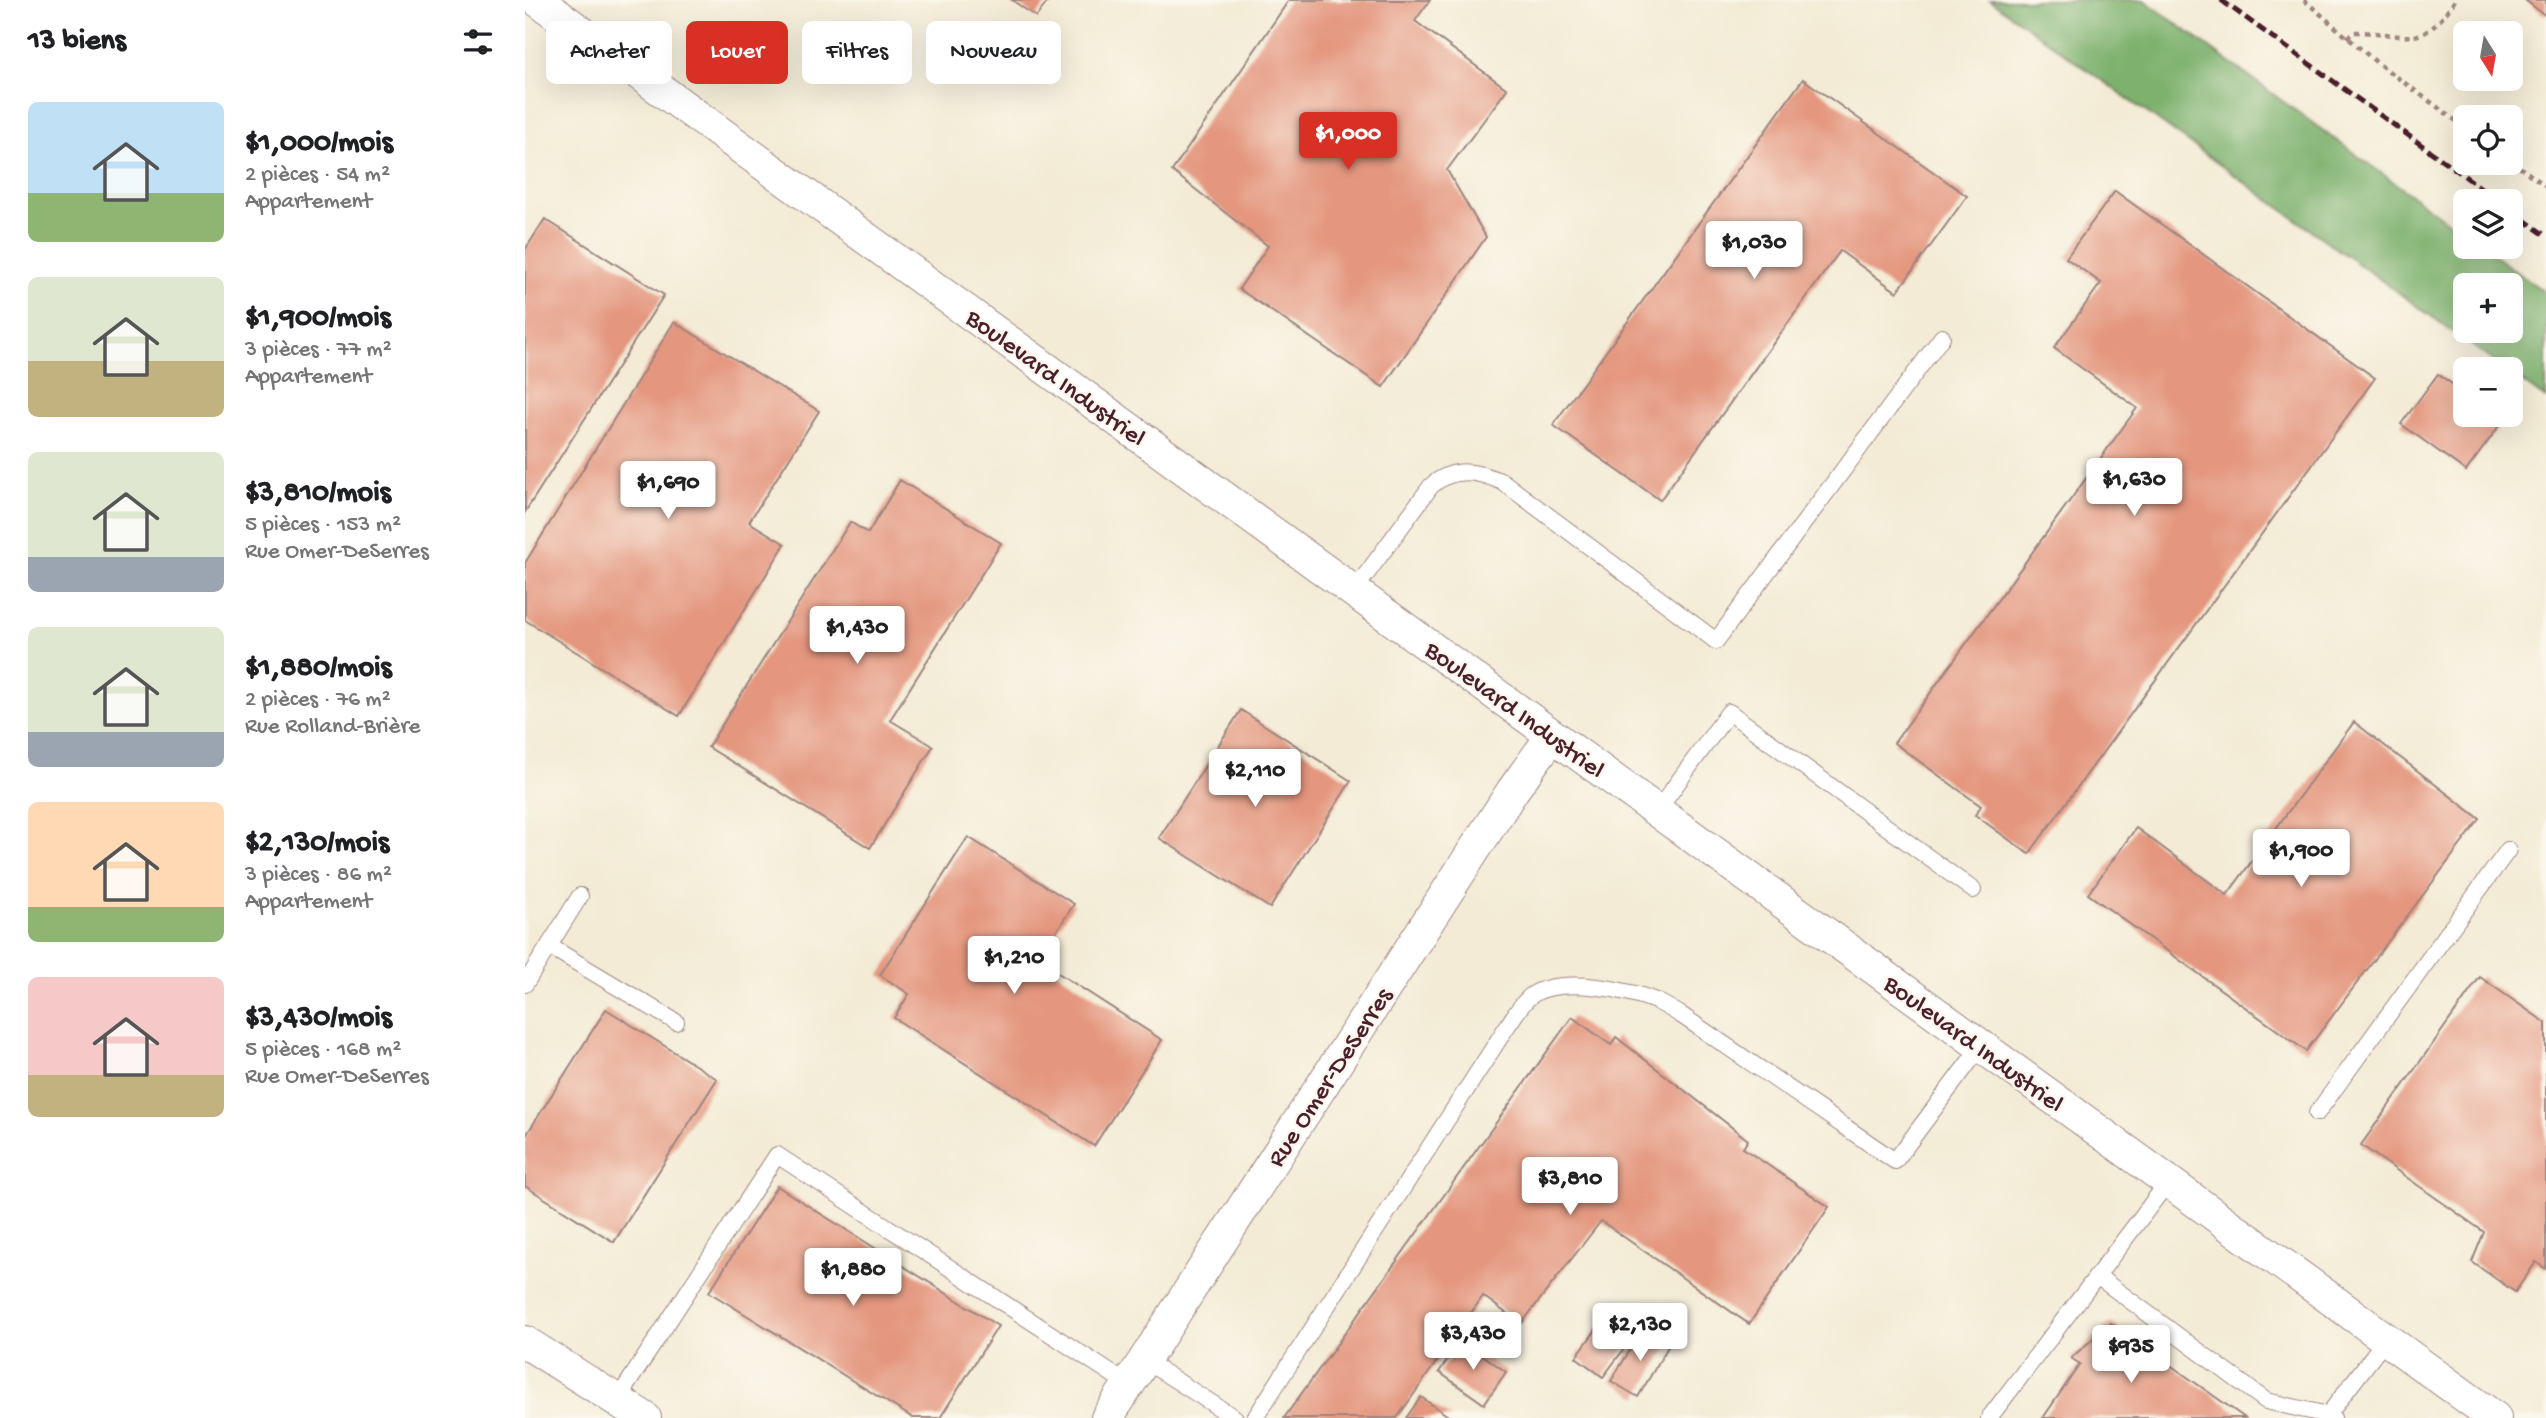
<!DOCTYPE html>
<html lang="fr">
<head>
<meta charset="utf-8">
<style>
  :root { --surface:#fff; --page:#f6f6f6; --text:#202124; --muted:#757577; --accent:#d93025 }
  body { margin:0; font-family:"Gochi Hand",sans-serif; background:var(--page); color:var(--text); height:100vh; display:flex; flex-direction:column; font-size:26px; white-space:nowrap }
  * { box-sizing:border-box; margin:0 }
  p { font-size:23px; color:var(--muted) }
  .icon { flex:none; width:38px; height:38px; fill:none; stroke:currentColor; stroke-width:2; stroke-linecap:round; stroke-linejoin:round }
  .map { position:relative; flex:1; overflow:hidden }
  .details { display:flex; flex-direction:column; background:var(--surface); width:525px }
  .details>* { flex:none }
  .guide { position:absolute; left:21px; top:21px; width:665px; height:63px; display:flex; gap:14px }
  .needle { width:46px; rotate:169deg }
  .tools { position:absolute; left:1928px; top:21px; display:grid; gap:14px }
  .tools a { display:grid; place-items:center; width:70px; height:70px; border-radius:10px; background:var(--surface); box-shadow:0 7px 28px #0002; font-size:35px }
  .price { position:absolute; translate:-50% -60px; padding:0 16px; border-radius:7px; background:#fff; color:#222; font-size:23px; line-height:46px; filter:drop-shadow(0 2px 4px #0008) }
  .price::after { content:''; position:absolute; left:50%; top:42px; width:21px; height:16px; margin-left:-10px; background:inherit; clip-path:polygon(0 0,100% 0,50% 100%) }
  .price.on { background:var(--accent); color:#fff }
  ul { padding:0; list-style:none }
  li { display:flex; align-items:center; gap:21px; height:175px; padding:0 28px }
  li span { display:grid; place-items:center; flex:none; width:196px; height:140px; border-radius:10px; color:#555 }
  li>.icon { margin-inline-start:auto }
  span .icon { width:84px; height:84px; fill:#fffc; stroke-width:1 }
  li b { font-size:30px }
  h2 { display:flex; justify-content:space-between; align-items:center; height:84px; padding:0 28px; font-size:30px }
  .tag { padding:0 24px; border-radius:10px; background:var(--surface); box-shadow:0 7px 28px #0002; font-size:24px; line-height:63px }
  .tag.on { background:var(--accent); color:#fff }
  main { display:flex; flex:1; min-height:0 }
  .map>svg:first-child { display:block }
</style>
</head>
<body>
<main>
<section class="details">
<h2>13 biens<svg class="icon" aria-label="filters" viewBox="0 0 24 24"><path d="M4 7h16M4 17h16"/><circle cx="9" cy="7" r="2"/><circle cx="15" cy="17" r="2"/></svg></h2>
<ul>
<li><span style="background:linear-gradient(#bfe0f5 65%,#8fb573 0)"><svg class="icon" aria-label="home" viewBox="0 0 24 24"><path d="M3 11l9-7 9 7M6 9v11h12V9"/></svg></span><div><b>$1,000/mois</b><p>2 pièces · 54 m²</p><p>Appartement</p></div></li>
<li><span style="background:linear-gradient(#dfe7d0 60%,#c2b280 0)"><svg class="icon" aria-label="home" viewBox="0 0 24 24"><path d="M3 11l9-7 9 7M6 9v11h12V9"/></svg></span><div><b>$1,900/mois</b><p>3 pièces · 77 m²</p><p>Appartement</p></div></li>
<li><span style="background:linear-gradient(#dfe7d0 75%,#9aa5b1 0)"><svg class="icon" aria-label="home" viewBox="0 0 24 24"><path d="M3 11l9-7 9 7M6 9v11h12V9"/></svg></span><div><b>$3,810/mois</b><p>5 pièces · 153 m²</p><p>Rue Omer-DeSerres</p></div></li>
<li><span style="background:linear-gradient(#dfe7d0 75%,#9aa5b1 0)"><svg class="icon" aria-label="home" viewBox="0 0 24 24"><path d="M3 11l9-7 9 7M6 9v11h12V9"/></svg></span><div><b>$1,880/mois</b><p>2 pièces · 76 m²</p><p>Rue Rolland-Brière</p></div></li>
<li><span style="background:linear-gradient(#ffd9b3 75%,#8fb573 0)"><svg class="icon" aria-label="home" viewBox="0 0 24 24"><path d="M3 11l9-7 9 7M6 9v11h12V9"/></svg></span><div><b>$2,130/mois</b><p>3 pièces · 86 m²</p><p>Appartement</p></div></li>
<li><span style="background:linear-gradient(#f6c9c9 70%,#c2b280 0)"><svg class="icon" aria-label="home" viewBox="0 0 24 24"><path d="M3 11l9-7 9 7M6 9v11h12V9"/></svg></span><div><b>$3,430/mois</b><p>5 pièces · 168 m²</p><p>Rue Omer-DeSerres</p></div></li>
</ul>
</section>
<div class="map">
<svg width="2021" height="1418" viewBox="0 0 2021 1418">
  <rect width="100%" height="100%" fill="#fbf7ec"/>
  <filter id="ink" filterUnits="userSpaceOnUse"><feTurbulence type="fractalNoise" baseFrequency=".0143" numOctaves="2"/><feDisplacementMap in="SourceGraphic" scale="14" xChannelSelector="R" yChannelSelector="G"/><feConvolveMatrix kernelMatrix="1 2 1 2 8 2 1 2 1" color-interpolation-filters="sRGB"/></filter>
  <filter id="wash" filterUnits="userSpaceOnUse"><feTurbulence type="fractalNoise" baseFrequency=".00686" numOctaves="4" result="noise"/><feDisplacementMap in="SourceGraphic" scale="28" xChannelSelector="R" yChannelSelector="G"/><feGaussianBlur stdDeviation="1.57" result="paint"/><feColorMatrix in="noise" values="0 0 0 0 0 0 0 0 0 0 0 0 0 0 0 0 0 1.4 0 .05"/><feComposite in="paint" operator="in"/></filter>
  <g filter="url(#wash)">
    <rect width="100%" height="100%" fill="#f3ebd5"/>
    <path fill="#7db16d" stroke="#64684c" stroke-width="2" fill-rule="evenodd" d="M1465,0h154l322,235v12h16l64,46v106l-35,-25v-5h-6zM1941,285h45v46h-45z"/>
    <g id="blocks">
      <g fill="#e4967e">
        <path d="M487,0h37l-13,17z"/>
        <path d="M764,0h141l-15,21 92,68 -60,81 39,67 -103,150 -144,-98 29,-43 -96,-75z"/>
        <path d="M2000,0h21v16z"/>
        <path d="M1278,79l164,117 -70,96 -57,-41 -180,249 -107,-75z"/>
        <path d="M1590,191l260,187 -346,476 -54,-39 6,-9 -87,-63 243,-335 -83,-60 47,-65 -35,-25z"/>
        <path d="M20,219l119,76 -139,217v-262z"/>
        <path d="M149,322l145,89 -70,111 36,22 -106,172 -154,-96v-57z"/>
        <path d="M1913,374l28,20v21h29l8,6 -37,50 -65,-47z"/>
        <path d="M375,480l101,63 -111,177 43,26 -63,102 -162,-101 142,-225 18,11z"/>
        <path d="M716,710l110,71 -81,127 -111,-70z"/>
        <path d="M1829,722l126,97 -174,232 -218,-157 48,-66 91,67z"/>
        <path d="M443,837l106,67 -36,56 124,80 -68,106 -200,-128 15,-24 -29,-19z"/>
        <path d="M1955,977l66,46v246l-10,-7 -21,30 -43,-30 12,-30 -123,-87z"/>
        <path d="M81,1009l111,70 -103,163 -89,-56v-49z"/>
        <path d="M1047,1017l39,28 5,-8 132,103 -5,8 86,59 -80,117 -148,-103 -80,103 -38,-28 -86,122h-113z"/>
        <path d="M252,1186l221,140 -58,92h-27l-204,-126z"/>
        <path d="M1087,1308l27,21 -36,48 -27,-20z"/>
        <path d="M1586,1323l134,95h-202l37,-54 -9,-6z"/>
        <path d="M1118,1329l26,16 -31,52 -27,-16z"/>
        <path d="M937,1340l44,32 -22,32 -45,-32z"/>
        <path d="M896,1397l30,21h-45z"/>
      </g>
    </g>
  </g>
  <g filter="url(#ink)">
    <use href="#blocks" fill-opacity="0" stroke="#9e8580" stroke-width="2"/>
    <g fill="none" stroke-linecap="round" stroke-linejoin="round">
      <defs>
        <g id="service">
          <path d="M829,591l77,-105c23,-20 46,-15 72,-4l213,159 226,-304"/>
          <path d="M1132,811l72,-99 244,178"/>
          <path d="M24,946l127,76"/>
          <path d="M0,984l55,-88"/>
          <path d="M1792,1113l191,-263"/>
          <path d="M1643,1182l-71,94 169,125 62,14 -2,3"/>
          <path d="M619,1360l91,58"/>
          <path d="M92,1400l160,-245 352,230"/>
          <path d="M730,1418l253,-393c7,-10 14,-23 24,-30 28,-19 99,-6 128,8 8,4 16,9 24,14l211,144 86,-115"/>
          <path d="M1464,1418l108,-142"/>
          <path d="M1808,1418l-5,-3 58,-76"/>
        </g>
        <g id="minor">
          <path d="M12,0l1958,1418"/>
          <path d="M0,1342l120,76"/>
          <path d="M582,1418l406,-628 39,-54"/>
        </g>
      </defs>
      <use href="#service" stroke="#9e8580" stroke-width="18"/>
      <use href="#minor" stroke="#9e8580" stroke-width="34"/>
      <g stroke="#9e8580" stroke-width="4.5" stroke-dasharray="5 5" stroke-linecap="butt">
        <path d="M1779,0l72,62 90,66"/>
        <path d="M1822,38l7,-6c52,-1 66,23 101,-32"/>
        <path d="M1986,161l35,25"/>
      </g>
      <use href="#service" stroke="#fff" stroke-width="16"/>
      <use href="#minor" stroke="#fff" stroke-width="32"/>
      <g stroke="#4a1f2b" stroke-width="5" stroke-dasharray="10 5" stroke-linecap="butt">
        <path d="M1696,0l278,201"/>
        <path d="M1986,210l35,26"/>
      </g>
    </g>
  </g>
  <g text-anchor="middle" stroke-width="5" stroke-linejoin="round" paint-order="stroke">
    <g font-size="26" fill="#4a1f2b" stroke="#fbf7ec">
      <text transform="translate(532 376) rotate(36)" y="9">Boulevard Industriel</text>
      <text transform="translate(991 708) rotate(36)" y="9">Boulevard Industriel</text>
      <text transform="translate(1450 1042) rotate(36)" y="9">Boulevard Industriel</text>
      <text transform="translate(803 1076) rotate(-57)" y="9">Rue Omer-DeSerres</text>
    </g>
  </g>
</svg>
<div class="tools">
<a><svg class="needle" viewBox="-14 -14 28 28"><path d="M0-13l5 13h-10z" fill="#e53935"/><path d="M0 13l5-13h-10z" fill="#757577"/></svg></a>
<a><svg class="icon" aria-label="locate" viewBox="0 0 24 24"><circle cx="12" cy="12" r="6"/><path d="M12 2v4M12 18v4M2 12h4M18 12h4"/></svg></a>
<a><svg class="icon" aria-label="layers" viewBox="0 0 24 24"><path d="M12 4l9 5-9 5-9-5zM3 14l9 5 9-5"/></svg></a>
<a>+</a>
<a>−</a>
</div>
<b class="price on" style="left:823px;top:172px">$1,000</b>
<b class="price" style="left:1229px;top:281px">$1,030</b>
<b class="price" style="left:1609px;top:518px">$1,630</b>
<b class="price" style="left:143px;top:521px">$1,690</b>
<b class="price" style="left:332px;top:666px">$1,430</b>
<b class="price" style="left:730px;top:809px">$2,110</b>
<b class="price" style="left:1776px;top:889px">$1,900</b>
<b class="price" style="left:489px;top:996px">$1,210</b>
<b class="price" style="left:1045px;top:1217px">$3,810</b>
<b class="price" style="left:328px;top:1308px">$1,880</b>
<b class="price" style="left:1115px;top:1363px">$2,130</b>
<b class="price" style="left:948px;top:1372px">$3,430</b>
<b class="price" style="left:1606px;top:1385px">$935</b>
<div class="guide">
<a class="tag">Acheter</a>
<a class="tag on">Louer</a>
<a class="tag">Filtres</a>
<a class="tag">Nouveau</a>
</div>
</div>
</main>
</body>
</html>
